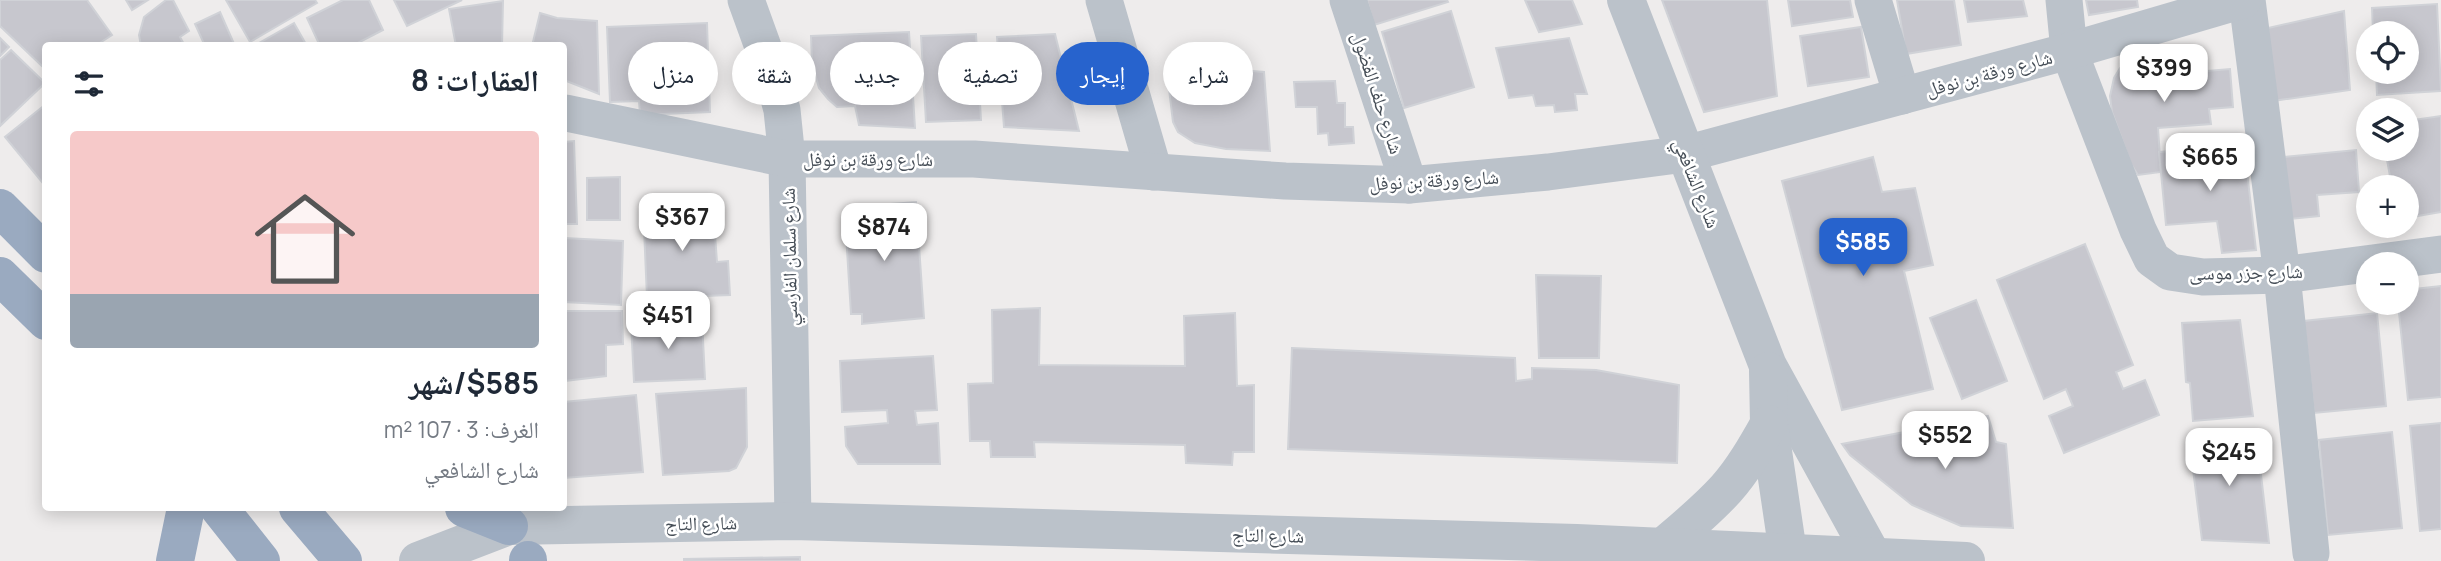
<!DOCTYPE html>
<html lang="ar">
<head>
<meta charset="utf-8">
<style>
  :root { --surface:#fff; --page:#f2f2f3; --text:#1f2937; --muted:#747a83; --line:#e0e1e3; --accent:#2763cd }
  body { margin:0; font-family:Manrope,"Noto Naskh Arabic",sans-serif; background:var(--page); color:var(--text); direction:rtl; height:100vh; display:flex; flex-direction:column; font-size:26px; white-space:nowrap }
  * { box-sizing:border-box; margin:0 }
  p { font-size:23px; color:var(--muted) }
  .icon { flex:none; width:38px; height:38px; fill:none; stroke:currentColor; stroke-width:2; stroke-linecap:round; stroke-linejoin:round }
  .map { position:relative; flex:1; overflow:hidden; direction:ltr }
  .side { position:absolute; left:42px; top:42px; width:525px; height:469px; display:flex; flex-direction:column; background:var(--surface); border-radius:7px; box-shadow:0 4px 18px #0003; direction:rtl }
  .side>* { flex:none }
  .top-card { position:absolute; left:588px; top:42px; width:665px; height:63px; direction:rtl; display:flex; gap:14px }
  .tools { position:absolute; left:2356px; top:21px; display:grid; gap:14px }
  .tools a { display:grid; place-items:center; width:63px; height:63px; border-radius:50%; background:var(--surface); box-shadow:0 4px 18px #0003; font-size:35px }
  .price { position:absolute; translate:-50% -60px; padding:0 16px; border-radius:14px; background:#fff; color:#222; font-size:23px; line-height:46px; filter:drop-shadow(0 2px 4px #0008) }
  .price::after { content:''; position:absolute; left:50%; top:42px; width:21px; height:16px; margin-left:-10px; background:inherit; clip-path:polygon(0 0,100% 0,50% 100%) }
  .price.current { background:var(--accent); color:#fff }
  ul { padding:0; list-style:none }
  li { display:grid; align-content:center; gap:14px; height:371px; padding:0 28px }
  li+li { border-top:2px solid var(--line) }
  li span { display:grid; place-items:center; height:217px; border-radius:7px; color:#555 }
  li>.icon { margin-inline-start:auto }
  span .icon { width:126px; height:126px; fill:#fffc; stroke-width:1 }
  li b { font-size:30px }
  h2 { display:flex; justify-content:space-between; align-items:center; height:84px; padding:0 28px; font-size:30px }
  .pill { padding:0 24px; border-radius:32px; background:var(--surface); box-shadow:0 4px 18px #0003; font-size:24px; line-height:63px }
  .pill.current { background:var(--accent); color:#fff }
  .map>svg:first-child { display:block }
</style>
</head>
<body>
<div class="map">
<svg width="2441" height="561" viewBox="0 0 2441 561">
  <rect width="100%" height="100%" fill="#eeecec"/>
  <g fill="#c7c7ce" stroke="#d0d2d7" stroke-width="2">
    <path d="M0,0h87l25,35 -17,11h-49v24l-46,-44z"/>
    <path d="M126,0h22l-16,10z"/>
    <path d="M166,0h7l16,31 -9,6 5,9h-44l-2,-11 5,-18z"/>
    <path d="M226,0h89l2,3 -67,39z"/>
    <path d="M343,0h26l14,30 -31,16h-32l-13,-28z"/>
    <path d="M394,0h68l-55,26z"/>
    <path d="M1367,0h80l1,2 -74,23z"/>
    <path d="M1525,0h47l10,24 -43,8z"/>
    <path d="M1662,0h105l10,96 -73,16z"/>
    <path d="M1788,0h62l3,17 -61,9z"/>
    <path d="M1897,0h57l7,45 -55,9z"/>
    <path d="M1964,0h59l4,16 -59,6z"/>
    <path d="M2086,0h51l1,7 -49,8z"/>
    <path d="M503,1l-1,45h-46l-7,-37z"/>
    <path d="M2437,4l4,87 -64,4 -1,-23h30v-39h-33l-1,-25z"/>
    <path d="M1451,11l23,76 -70,21 -22,-76z"/>
    <path d="M2344,11l6,79 -77,11 -5,-73z"/>
    <path d="M220,12l15,34h-30l-10,-22z"/>
    <path d="M540,13l17,5 40,3 2,73 -35,-14v-34h-32z"/>
    <path d="M294,23l13,23h-53z"/>
    <path d="M707,23l3,89 -70,3 -1,-14 -29,1 -3,-75z"/>
    <path d="M1861,27l8,50 -61,9 -8,-50z"/>
    <path d="M909,32l6,96 -56,-3 -4,-19 -18,1 -9,-8 -9,-11 -7,-25 -1,-27z"/>
    <path d="M976,34l5,86 -55,2 -5,-86z"/>
    <path d="M1055,34l24,97 -75,-4 -7,-90z"/>
    <path d="M0,38l9,9 -9,9z"/>
    <path d="M1569,38l18,56h-12l2,16 -22,2 -1,-7 -18,1 -3,-11 -24,3 -13,-50z"/>
    <path d="M11,50l34,33 -45,43v-66z"/>
    <path d="M2207,61v10l23,-2 3,38 -24,2 2,15 -53,4 3,44 -23,3 -7,-11 -19,-52 -2,-16 4,-18 6,-10 9,-3z"/>
    <path d="M1166,64l98,8 6,79 -44,-2 -31,-6 -17,-11 -5,-10z"/>
    <path d="M1335,81l2,22h8v24h8l1,16 -25,2 -1,-12 -10,1 -1,-27h-21l-2,-25z"/>
    <path d="M46,104v83l-41,-50z"/>
    <path d="M2441,116v96l-35,6v-31h-14l-7,-38h21v-28z"/>
    <path d="M574,141l3,83h-13v-82z"/>
    <path d="M2244,145l12,105 -34,3 -5,-32 -51,4 -7,-73z"/>
    <path d="M2356,150l3,42 -42,3 2,21 -29,3 -6,-62z"/>
    <path d="M1873,157l9,35 33,-4 18,77 -29,6 29,118 -91,21 -60,-229z"/>
    <path d="M620,177v43h-33v-42z"/>
    <path d="M696,201v21l18,-1 3,41 11,-1 2,34 -83,3 -4,-93z"/>
    <path d="M916,202l8,116 -62,6v-10h-11l-6,-96 6,-11z"/>
    <path d="M564,238l59,3 -2,64 -57,-3z"/>
    <path d="M2085,244l48,121 -17,7 7,17 22,-9 14,35 -95,38 -15,-37 24,-10 -7,-17 -22,10 -47,-119z"/>
    <path d="M1536,275l65,1 -2,82h-60z"/>
    <path d="M2441,286v111l-33,3 -10,-97h8v-13z"/>
    <path d="M1976,300l31,81 -45,18 -32,-81z"/>
    <path d="M1040,308l-1,57 146,1 -1,-50 51,-3 2,73 17,-1v67h-21l-1,13 -46,-2 -1,-18 -151,-3 1,15h-44l-1,-16h-20l-2,-57 25,-1 -1,-73z"/>
    <path d="M564,311h58l1,33 -17,1v31l-42,5z"/>
    <path d="M2377,313l9,93 -72,7 -10,-92z"/>
    <path d="M702,320l3,59 -71,3 -3,-59z"/>
    <path d="M2240,320l13,96 -60,5 -3,-38 -4,-1 -4,-59z"/>
    <path d="M1292,348l223,10 1,23 16,-2v-11l64,2 83,15 -2,78 -389,-14z"/>
    <path d="M933,356l4,54 -22,1 2,14 21,-2 2,41h-82l-12,-18 -1,-19 43,-4 -1,-13 -45,2 -2,-51z"/>
    <path d="M746,388l1,59 -11,21 -7,3 -66,4 -7,-81z"/>
    <path d="M636,395l7,77 -79,6v-76z"/>
    <path d="M1988,416l8,26 10,2 7,84 -52,-2 -49,-21 -62,-50 -8,-11z"/>
    <path d="M2441,423v106l-21,2 -10,-105z"/>
    <path d="M2256,432l13,111 -67,-3 -13,-102z"/>
    <path d="M2392,432l10,96 -74,7 -9,-95z"/>
    <path d="M800,557v4h-116v-2z"/>
  </g>
  <g fill="none" stroke-linecap="round" stroke-linejoin="round">
    <g stroke="#bbc2ca" stroke-width="37">
      <path d="M746,0l25,69 11,41 5,49 6,362"/>
      <path d="M1104,0l50,172"/>
      <path d="M1348,0l61,185"/>
      <path d="M1873,0l29,96"/>
      <path d="M2064,0l5,51 69,179 14,29 18,13 33,5 79,-2 159,-21"/>
      <path d="M2247,0l35,275 29,278"/>
      <path d="M566,113l221,46h187l311,22 124,4 139,-13 137,-18 384,-103 174,-51"/>
    </g>
    <g stroke="#bbc2ca" stroke-width="38">
      <path d="M1626,0l142,366 105,191"/>
      <path d="M1768,371l1,53 19,129"/>
      <path d="M1664,546c21,-18 43,-36 62,-57 17,-19 30,-42 43,-65"/>
      <path d="M418,561l91,-35 284,-5 784,22 389,18"/>
    </g>
    <g stroke="#9aaac0" stroke-width="38">
      <path d="M0,208l46,46"/>
      <path d="M0,276l46,45"/>
      <path d="M219,508l42,53"/>
      <path d="M298,508l45,53"/>
      <path d="M464,508l45,18"/>
      <path d="M175,561l11,-53"/>
      <path d="M528,561v-1"/>
    </g>
  </g>
  <g text-anchor="middle" stroke-width="5" stroke-linejoin="round" paint-order="stroke">
    <g font-size="19" fill="#464e57" stroke="#fff">
      <text transform="translate(1989 73) rotate(-15)" y="7">شارع ورقة بن نوفل</text>
      <text transform="translate(1378 93) rotate(72)" y="7">شارع حلف الفضول</text>
      <text x="868" y="166">شارع ورقة بن نوفل</text>
      <text transform="translate(1434 180) rotate(-3)" y="7">شارع ورقة بن نوفل</text>
      <text transform="translate(1697 183) rotate(68)" y="7">شارع الشافعي</text>
      <text transform="translate(789 257) rotate(-91)" y="7">شارع سلمان الفارسي</text>
      <text transform="translate(2246 272) rotate(-1)" y="7">شارع جزر موسى</text>
      <text transform="translate(701 523) rotate(-1)" y="7">شارع التاج</text>
      <text transform="translate(1268 535) rotate(1)" y="7">شارع التاج</text>
    </g>
  </g>
</svg>
<div class="tools">
<a><svg class="icon" aria-label="locate" viewBox="0 0 24 24"><circle cx="12" cy="12" r="6"/><path d="M12 2v4M12 18v4M2 12h4M18 12h4"/></svg></a>
<a><svg class="icon" aria-label="layers" viewBox="0 0 24 24"><path d="M12 4l9 5-9 5-9-5zM3 14l9 5 9-5"/></svg></a>
<a>+</a>
<a>−</a>
</div>
<b class="price" style="left:2164px;top:104px">$399</b>
<b class="price" style="left:2210px;top:193px">$665</b>
<b class="price" style="left:682px;top:253px">$367</b>
<b class="price" style="left:884px;top:263px">$874</b>
<b class="price current" style="left:1863px;top:278px">$585</b>
<b class="price" style="left:668px;top:351px">$451</b>
<b class="price" style="left:1945px;top:471px">$552</b>
<b class="price" style="left:2229px;top:488px">$245</b>
<div class="top-card">
<a class="pill">شراء</a>
<a class="pill current">إيجار</a>
<a class="pill">تصفية</a>
<a class="pill">جديد</a>
<a class="pill">شقة</a>
<a class="pill">منزل</a>
</div>
<section class="side">
<h2>العقارات: 8<svg class="icon" aria-label="filters" viewBox="0 0 24 24"><path d="M4 7h16M4 17h16"/><circle cx="9" cy="7" r="2"/><circle cx="15" cy="17" r="2"/></svg></h2>
<ul>
<li><span style="background:linear-gradient(#f6c9c9 75%,#9aa5b1 0)"><svg class="icon" aria-label="home" viewBox="0 0 24 24"><path d="M3 11l9-7 9 7M6 9v11h12V9"/></svg></span><div><b>$585/شهر</b><p>الغرف: 3 · 107 m²</p><p>شارع الشافعي</p></div></li>
</ul>
</section>
</div>
</body>
</html>
